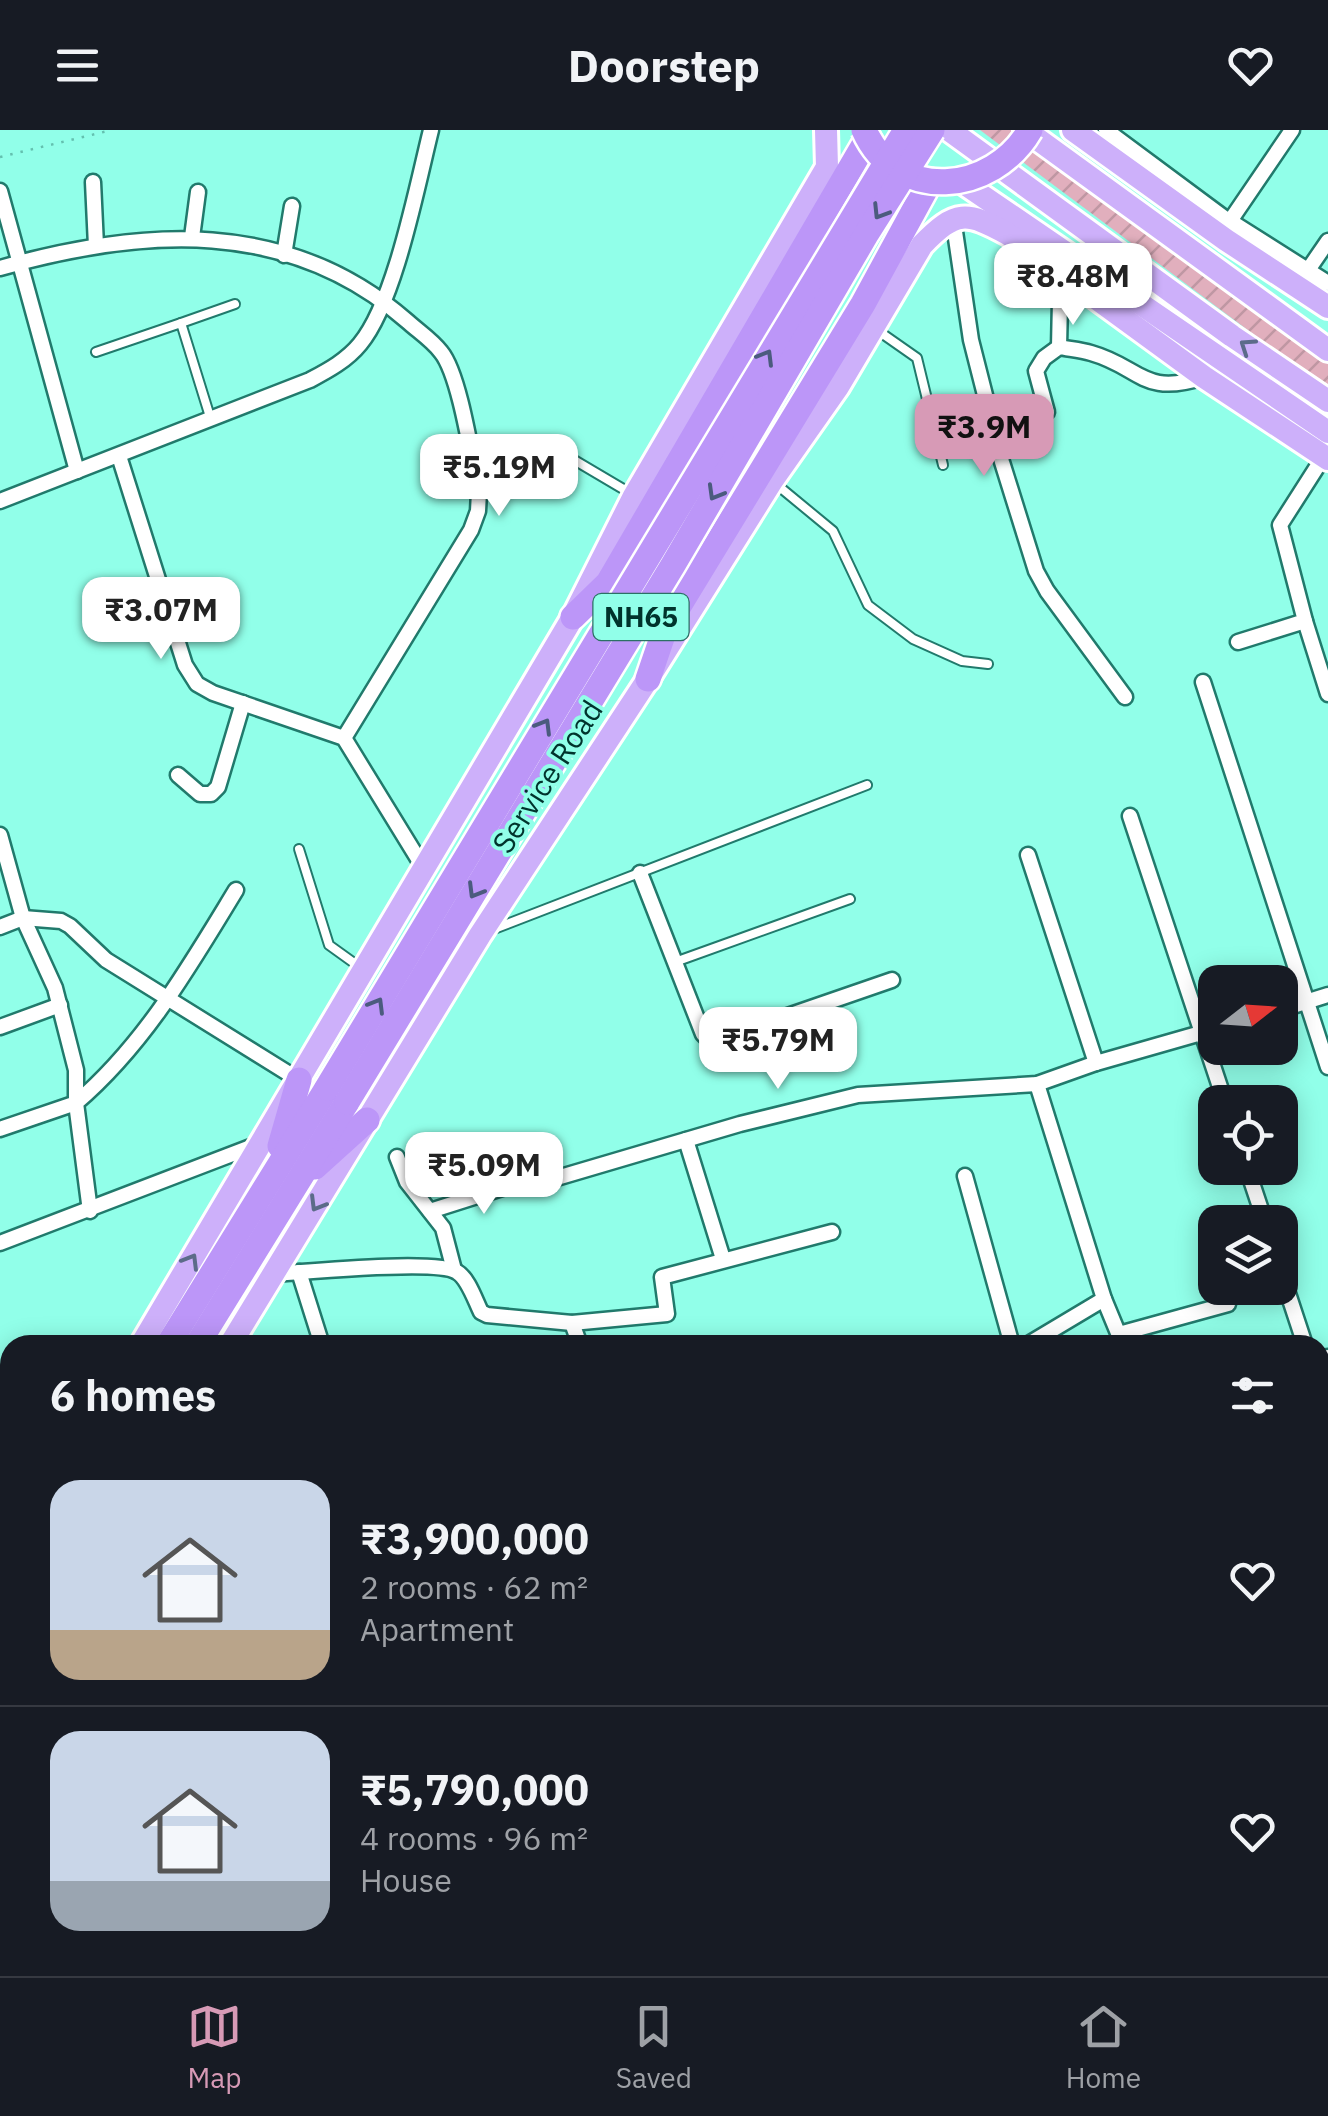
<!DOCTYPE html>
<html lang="en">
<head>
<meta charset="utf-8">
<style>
  :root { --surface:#171b24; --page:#20242c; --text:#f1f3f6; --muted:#9ea1a6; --line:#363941; --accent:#d79ab6 }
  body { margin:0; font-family:"IBM Plex Sans",sans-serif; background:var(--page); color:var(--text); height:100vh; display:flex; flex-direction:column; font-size:38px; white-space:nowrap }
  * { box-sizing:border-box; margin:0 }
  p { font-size:32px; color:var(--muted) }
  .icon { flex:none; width:55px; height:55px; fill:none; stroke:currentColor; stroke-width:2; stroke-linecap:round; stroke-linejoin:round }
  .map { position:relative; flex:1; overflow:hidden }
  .details { position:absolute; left:0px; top:1205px; width:1330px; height:642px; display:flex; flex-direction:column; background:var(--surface); border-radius:30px 30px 0 0; box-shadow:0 5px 25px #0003 }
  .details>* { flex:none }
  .needle { width:65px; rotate:73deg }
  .buttons { position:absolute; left:1198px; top:835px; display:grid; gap:20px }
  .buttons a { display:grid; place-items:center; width:100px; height:100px; border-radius:20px; background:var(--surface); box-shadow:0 5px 25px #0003; font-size:50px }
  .price { position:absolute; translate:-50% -85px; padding:0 22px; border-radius:20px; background:#fff; color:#222; font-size:32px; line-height:65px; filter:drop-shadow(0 2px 5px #0008) }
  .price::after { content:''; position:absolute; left:50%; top:60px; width:30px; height:22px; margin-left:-15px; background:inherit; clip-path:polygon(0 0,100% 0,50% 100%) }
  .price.active { background:var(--accent); color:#111 }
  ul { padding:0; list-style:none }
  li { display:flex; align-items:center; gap:30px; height:250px; padding:0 50px }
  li+li { border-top:2px solid var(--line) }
  li span { display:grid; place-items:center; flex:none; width:280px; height:200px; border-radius:30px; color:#555 }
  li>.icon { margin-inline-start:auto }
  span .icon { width:120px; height:120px; fill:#fffc; stroke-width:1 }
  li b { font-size:42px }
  h2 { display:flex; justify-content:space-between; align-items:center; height:120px; padding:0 50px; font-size:42px }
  header { display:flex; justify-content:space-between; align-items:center; height:130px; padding:0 50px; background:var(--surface); font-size:45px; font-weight:700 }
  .tab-bar { display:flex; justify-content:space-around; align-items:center; height:140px; border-top:2px solid var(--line); background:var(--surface); font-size:28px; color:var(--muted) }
  .tab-bar a { display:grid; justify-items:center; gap:5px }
  .tab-bar .active { color:var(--accent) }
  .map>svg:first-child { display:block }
</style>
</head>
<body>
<header><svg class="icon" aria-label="menu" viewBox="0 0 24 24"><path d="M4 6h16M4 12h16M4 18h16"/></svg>Doorstep<svg class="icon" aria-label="heart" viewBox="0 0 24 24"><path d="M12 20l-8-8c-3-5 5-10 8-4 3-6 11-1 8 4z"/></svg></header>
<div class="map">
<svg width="1328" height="1846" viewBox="0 0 1328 1846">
  <defs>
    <pattern id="garden-furrows" width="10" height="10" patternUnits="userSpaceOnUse" patternTransform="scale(2.5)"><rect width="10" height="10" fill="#e1afbd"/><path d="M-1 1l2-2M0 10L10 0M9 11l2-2" fill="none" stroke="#bf97a3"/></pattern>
  </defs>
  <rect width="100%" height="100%" fill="#91ffe9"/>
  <path fill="url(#garden-furrows)" d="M980,0h40l308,223v32l-63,-42z"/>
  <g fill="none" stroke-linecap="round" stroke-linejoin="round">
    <defs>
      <g id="service">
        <path d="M181,193l54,-19"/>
        <path d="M877,200l40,28 26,107"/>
        <path d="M96,222l85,-29 30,97"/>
        <path d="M501,334l51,-13 12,3 66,39"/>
        <path d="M776,354l57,47 35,74 45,34 49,22 26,3"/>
        <path d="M299,719l30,96 32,23"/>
        <path d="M489,801l378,-146"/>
        <path d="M675,832l175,-63"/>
        <path d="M247,1838l19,8"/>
        <path d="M100,1846l2,-8"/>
      </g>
      <g id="minor">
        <path d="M1106,0l128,95"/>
        <path d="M1292,0l-62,91 98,62"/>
        <path d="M93,52l3,64"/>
        <path d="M0,61l77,280"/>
        <path d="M953,88l18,122 31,122 34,109 11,20 78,106"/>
        <path d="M192,107l6,-45"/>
        <path d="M284,125l8,-49"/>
        <path d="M0,138c142,-40 288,-51 407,53 11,10 25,19 34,31 19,23 31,108 38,140l-1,19 -7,19 -127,208"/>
        <path d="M1308,140l20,-29"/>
        <path d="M1059,217l1,-46 10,-20"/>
        <path d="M1047,282l-11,-41 8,-13 15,-11c10,2 22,3 32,6 50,14 51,44 113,24"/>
        <path d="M119,326l66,209 12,19 16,9 131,45 81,132"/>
        <path d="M0,371l310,-121c19,-10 37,-20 50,-36 35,-42 57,-158 71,-214"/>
        <path d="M1305,491l23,73"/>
        <path d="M1238,512l67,-21 -25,-96 44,-69"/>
        <path d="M1203,552l125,385"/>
        <path d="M178,645l22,19h11l7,-7 25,-84"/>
        <path d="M1130,686l95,286"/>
        <path d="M0,705l23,83 32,70 21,82v33l-76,26"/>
        <path d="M1028,725l68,208"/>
        <path d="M640,743l63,161 6,6h9l174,-60"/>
        <path d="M0,797l23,-9 38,3 9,5 36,34 193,120"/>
        <path d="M1280,880l48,-15"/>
        <path d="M0,897l60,-22"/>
        <path d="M686,1010l37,119"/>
        <path d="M397,1027l10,25 36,46 11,42"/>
        <path d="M1247,1038l18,54"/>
        <path d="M965,1046l47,169"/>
        <path d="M90,1081l-14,-108c69,-59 113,-136 160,-213"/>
        <path d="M430,1081l82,-26h21l207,-61 118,-29 179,-11 59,-21 119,-34"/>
        <path d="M0,1113l261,-100"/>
        <path d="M1280,1139l25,76"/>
        <path d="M299,1142l23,73"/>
        <path d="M274,1144c31,-2 163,-15 183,-2 11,6 18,28 24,40l6,3 85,8 95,-9 -5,-37 170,-45"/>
        <path d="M1104,1169l19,46"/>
        <path d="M572,1193l8,22"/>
        <path d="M1119,1204l109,-30"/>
        <path d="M1027,1215l77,-46 -67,-215"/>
        <path d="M1320,1229l8,-2"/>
        <path d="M1320,1535l8,-4"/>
        <path d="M1320,1769l8,-5"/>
        <path d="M532,1838l15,8"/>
        <path d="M653,1838l10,8"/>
        <path d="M1110,1838l6,8"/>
        <path d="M1271,1838l5,8"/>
        <path d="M608,1846l5,-8"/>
      </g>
      <g id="primary">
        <path d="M949,0l283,206 96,65"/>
        <path d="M1025,0l303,220"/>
        <path d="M1073,0l153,110 102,67"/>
        <path d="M962,52l366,250"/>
        <path d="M141,1215l432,-728 61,-121 193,-329 -1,-37"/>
        <path d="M230,1215l250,-410 168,-256 124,-198 66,-94 84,-142c34,-35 44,-34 86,-11l196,143 124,82"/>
        <path d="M0,1449l10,-17"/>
        <path d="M0,1589l10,-17"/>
        <path d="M0,1602l10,6"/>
        <path d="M0,1634l10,6"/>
        <path d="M340,1838l14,8"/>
        <path d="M389,1838l14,8"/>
      </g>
      <g id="trunk">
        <path d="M573,487l35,-34 260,-445"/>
        <path d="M648,549l17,-50 198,-325 67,-123"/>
        <path d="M280,1016l19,-66"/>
        <path d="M315,1037l52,-47"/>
        <path d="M168,1215l159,-257"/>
        <path d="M197,1215l150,-243"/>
        <path d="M0,1500l10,-17"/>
        <path d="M0,1545l10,-17"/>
      </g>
    </defs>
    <use href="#service" stroke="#217a6c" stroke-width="12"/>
    <use href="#minor" stroke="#217a6c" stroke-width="19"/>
    <use href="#primary" stroke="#fff" stroke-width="28"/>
    <use href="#trunk" stroke="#fff" stroke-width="30"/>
    <path stroke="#64c0af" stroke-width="2.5" stroke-dasharray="2.5 8" stroke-linecap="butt" d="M0,27l112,-27"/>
    <use href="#service" stroke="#fff" stroke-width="8"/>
    <use href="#minor" stroke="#fff" stroke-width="14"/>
    <use href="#primary" stroke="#cdb0fa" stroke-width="22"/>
    <use href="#trunk" stroke="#bc96f8" stroke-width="25"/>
    <defs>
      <g id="trunk-bridge">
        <path d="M864,0c33,74 129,64 166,0"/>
        <path d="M327,958l579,-958"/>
        <path d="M347,972l326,-537 194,-332 65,-103"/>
      </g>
    </defs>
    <use href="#trunk-bridge" stroke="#fff" stroke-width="30" stroke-linecap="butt"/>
    <use href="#trunk-bridge" stroke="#bc96f8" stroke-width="25"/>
  </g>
  <defs><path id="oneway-chevron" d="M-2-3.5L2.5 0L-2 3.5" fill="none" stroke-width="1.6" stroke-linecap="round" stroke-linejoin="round" transform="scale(2.5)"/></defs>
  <g stroke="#4b5b7e">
    <use href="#oneway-chevron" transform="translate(880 82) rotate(122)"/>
    <use href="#oneway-chevron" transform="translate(766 227) rotate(-59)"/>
    <use href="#oneway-chevron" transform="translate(715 363) rotate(120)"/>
    <use href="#oneway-chevron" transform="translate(544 596) rotate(-59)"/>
    <use href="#oneway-chevron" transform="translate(475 761) rotate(121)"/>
    <use href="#oneway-chevron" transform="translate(377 875) rotate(-59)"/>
  </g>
  <g stroke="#5c6b89">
    <use href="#oneway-chevron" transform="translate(1247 216) rotate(-146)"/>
    <use href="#oneway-chevron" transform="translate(317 1074) rotate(121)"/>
    <use href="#oneway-chevron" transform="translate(191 1131) rotate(-59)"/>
  </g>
  <g text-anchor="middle" stroke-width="8" stroke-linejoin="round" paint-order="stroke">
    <rect fill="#91ffe9" stroke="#2c7065" stroke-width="2.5" x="593.5" y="464" width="95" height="46" rx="8"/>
    <g font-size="28" font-weight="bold" fill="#00332c">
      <text x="641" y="497">NH65</text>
    </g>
    <g font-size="30" fill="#00332c" stroke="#91ffe9">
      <text transform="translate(548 647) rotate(-57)" y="10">Service Road</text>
    </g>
  </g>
</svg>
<div class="buttons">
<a><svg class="needle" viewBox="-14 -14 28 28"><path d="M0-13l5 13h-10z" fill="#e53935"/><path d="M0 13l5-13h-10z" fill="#9ea1a6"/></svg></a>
<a><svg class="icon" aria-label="locate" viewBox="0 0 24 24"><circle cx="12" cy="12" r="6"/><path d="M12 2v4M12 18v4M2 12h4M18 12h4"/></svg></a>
<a><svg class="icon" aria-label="layers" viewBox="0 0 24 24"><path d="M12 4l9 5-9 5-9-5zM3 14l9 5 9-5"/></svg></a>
</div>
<b class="price" style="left:1073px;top:198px">₹8.48M</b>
<b class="price active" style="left:984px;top:349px">₹3.9M</b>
<b class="price" style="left:499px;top:389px">₹5.19M</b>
<b class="price" style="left:161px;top:532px">₹3.07M</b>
<b class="price" style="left:778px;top:962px">₹5.79M</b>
<b class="price" style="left:484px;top:1087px">₹5.09M</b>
<section class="details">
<h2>6 homes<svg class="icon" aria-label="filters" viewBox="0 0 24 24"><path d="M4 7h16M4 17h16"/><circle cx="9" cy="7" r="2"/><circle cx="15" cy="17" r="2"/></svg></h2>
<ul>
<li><span style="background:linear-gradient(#c9d6e8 75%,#b9a48a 0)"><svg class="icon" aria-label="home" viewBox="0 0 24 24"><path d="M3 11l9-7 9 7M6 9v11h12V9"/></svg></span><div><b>₹3,900,000</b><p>2 rooms · 62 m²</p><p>Apartment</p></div><svg class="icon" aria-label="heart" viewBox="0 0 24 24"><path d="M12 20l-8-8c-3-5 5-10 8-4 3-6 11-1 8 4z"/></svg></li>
<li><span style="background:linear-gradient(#c9d6e8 75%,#9aa5b1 0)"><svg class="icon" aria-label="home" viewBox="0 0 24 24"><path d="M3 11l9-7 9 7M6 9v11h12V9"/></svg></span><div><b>₹5,790,000</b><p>4 rooms · 96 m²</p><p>House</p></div><svg class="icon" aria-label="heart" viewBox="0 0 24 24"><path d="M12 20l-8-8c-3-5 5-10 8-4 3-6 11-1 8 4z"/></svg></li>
</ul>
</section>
</div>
<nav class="tab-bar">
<a class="active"><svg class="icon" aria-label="map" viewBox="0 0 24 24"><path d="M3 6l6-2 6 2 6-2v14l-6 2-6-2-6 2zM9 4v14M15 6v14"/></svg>Map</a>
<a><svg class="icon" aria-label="saved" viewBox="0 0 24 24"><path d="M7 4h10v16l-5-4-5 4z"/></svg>Saved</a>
<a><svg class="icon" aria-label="home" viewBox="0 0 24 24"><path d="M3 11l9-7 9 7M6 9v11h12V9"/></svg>Home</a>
</nav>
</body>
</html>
